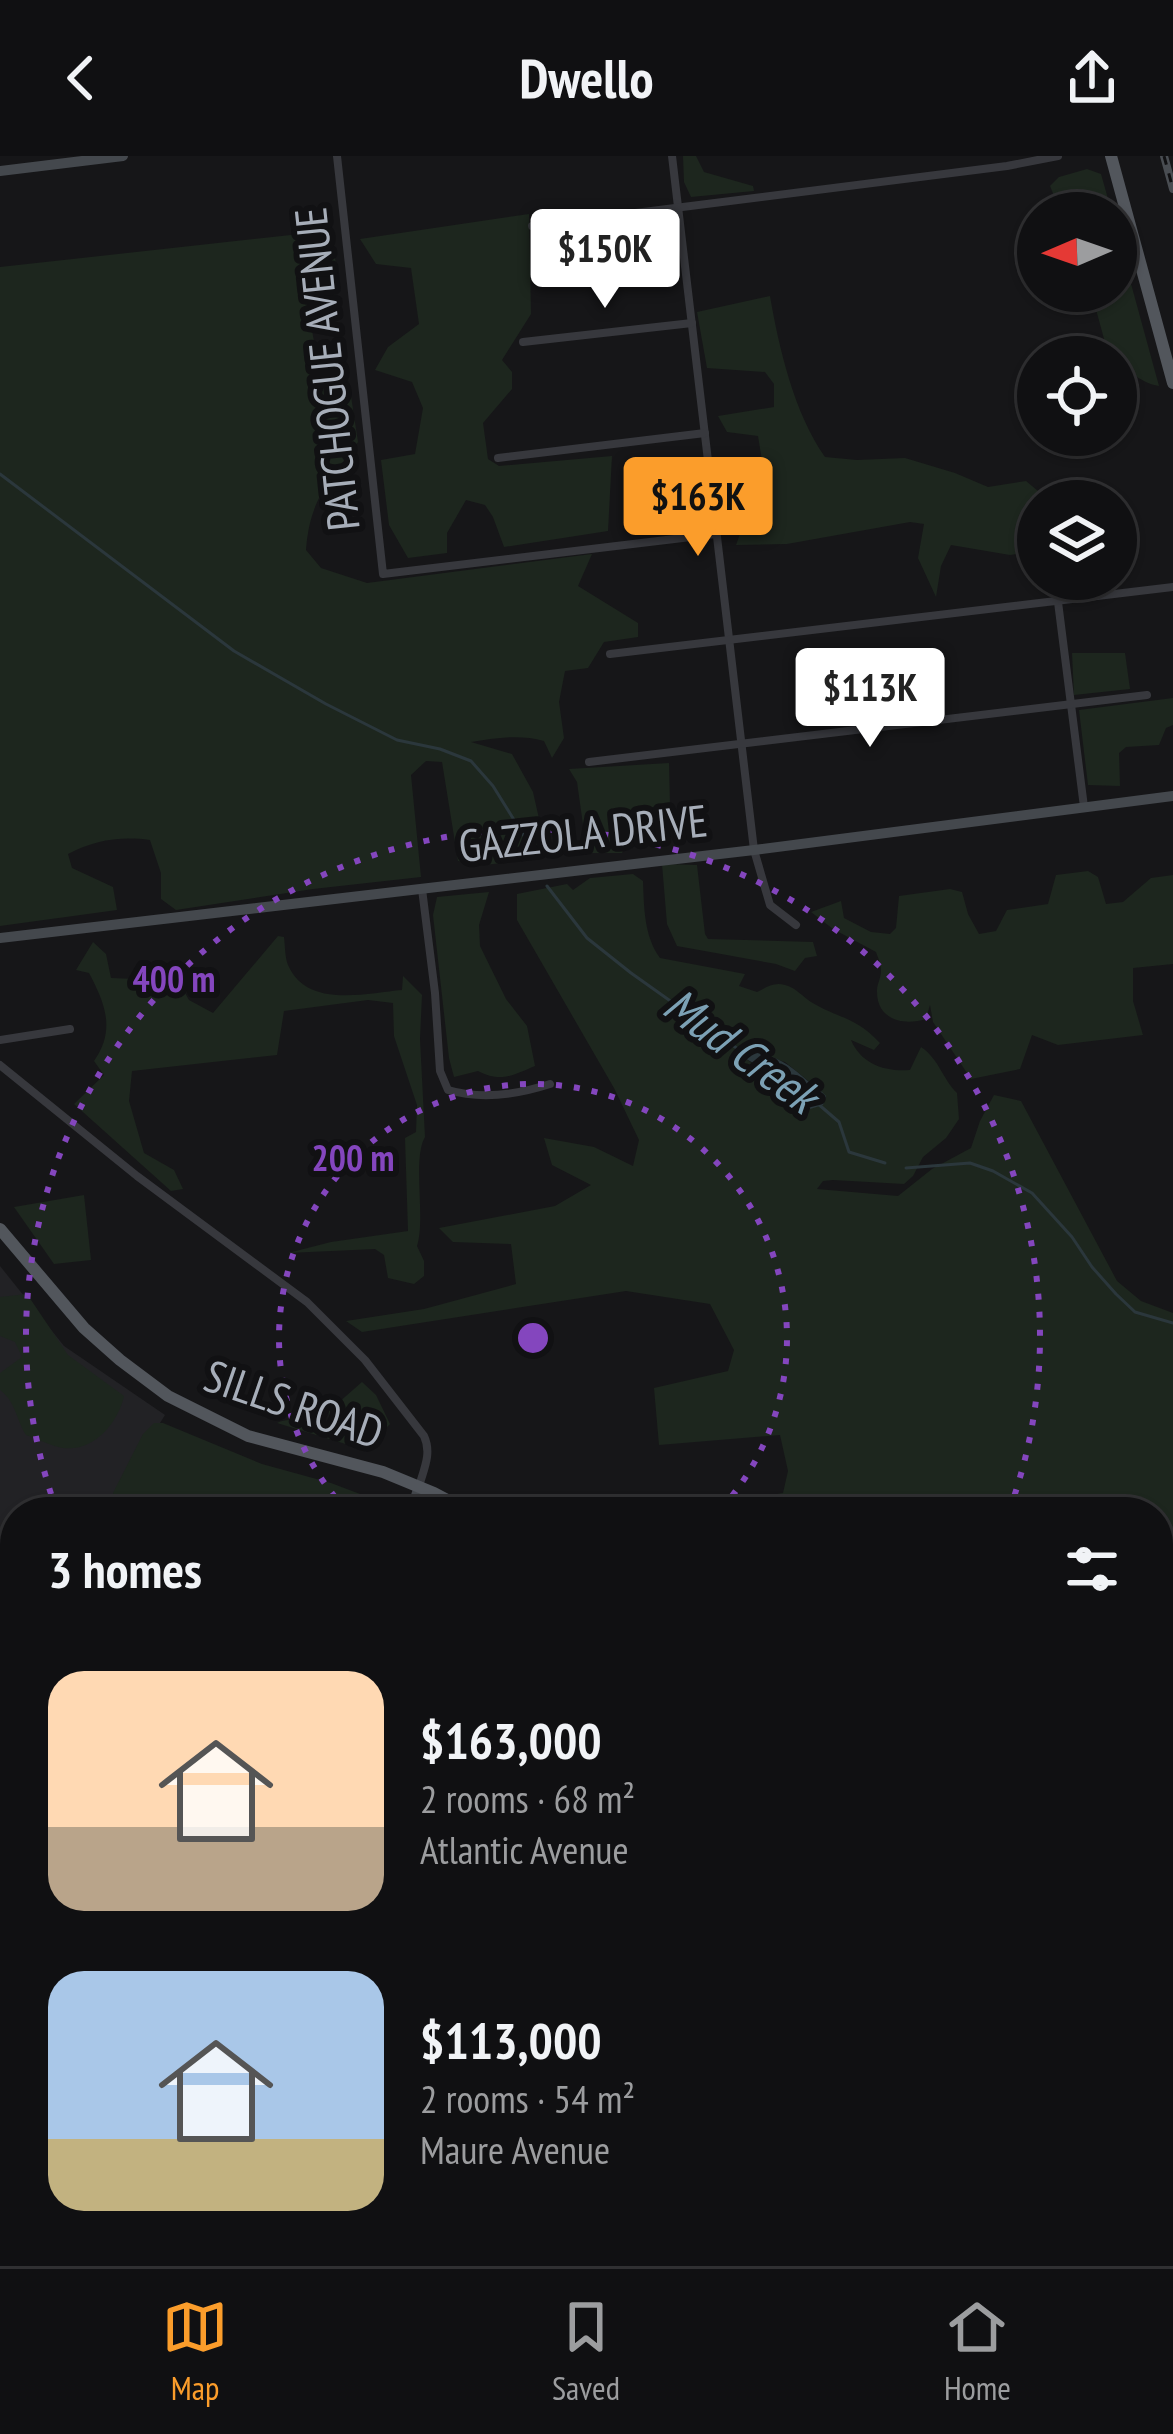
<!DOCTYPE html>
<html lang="en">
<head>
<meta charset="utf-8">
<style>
  :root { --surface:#101012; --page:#1e1e20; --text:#f1f3f6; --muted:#9c9d9f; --line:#303032; --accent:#fb9d2b }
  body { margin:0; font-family:"PT Sans Narrow",sans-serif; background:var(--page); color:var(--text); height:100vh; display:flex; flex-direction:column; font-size:45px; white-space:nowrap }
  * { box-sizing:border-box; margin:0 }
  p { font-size:39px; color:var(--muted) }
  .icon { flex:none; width:66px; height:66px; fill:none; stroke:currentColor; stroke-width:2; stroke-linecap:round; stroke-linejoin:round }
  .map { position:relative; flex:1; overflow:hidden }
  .side { position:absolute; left:0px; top:1341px; width:1173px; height:771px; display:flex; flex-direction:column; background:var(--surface); border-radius:48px 48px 0 0; box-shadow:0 3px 9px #0004,0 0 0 3px var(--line) }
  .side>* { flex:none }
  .needle { width:78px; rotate:268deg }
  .controls { position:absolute; left:1017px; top:36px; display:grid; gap:24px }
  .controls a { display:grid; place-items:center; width:120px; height:120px; border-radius:50%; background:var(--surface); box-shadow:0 3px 9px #0004,0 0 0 3px var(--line); font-size:60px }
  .price { position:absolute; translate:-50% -102px; padding:0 27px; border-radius:12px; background:#fff; color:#222; font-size:39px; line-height:78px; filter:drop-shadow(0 3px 6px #0008) }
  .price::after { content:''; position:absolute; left:50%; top:72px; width:36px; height:27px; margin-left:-18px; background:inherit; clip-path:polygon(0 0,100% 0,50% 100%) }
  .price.active { background:var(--accent); color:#111 }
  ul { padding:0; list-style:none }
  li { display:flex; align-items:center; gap:36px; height:300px; padding:0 48px }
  li span { display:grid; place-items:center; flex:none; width:336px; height:240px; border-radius:36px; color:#555 }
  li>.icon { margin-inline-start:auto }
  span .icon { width:144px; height:144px; fill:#fffc; stroke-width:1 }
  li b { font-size:51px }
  h2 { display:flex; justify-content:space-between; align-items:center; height:144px; padding:0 48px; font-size:51px }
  header { display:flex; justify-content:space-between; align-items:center; height:156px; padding:0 48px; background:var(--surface); font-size:54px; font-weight:700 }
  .dock { display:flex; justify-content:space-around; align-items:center; height:168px; border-top:3px solid var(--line); background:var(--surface); font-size:33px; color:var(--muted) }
  .dock a { display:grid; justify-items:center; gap:6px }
  .dock .active { color:var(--accent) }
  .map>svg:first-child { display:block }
</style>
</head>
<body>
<header><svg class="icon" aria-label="back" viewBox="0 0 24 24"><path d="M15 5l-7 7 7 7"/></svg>Dwello<svg class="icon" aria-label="share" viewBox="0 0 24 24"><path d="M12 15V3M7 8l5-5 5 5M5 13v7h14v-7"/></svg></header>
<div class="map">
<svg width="1173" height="2110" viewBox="0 0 1173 2110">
  <rect width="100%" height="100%" fill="#161618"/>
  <path fill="#222225" d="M0,1110l64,80 101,69 -44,70 -2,27h-104v69l-15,1z"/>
  <g fill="#1d261e" fill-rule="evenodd">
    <path d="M683,0h13l8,16 49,14 1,5 -63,6 -7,-15z"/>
    <path d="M1087,13l14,5 11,39h-51l-11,-27 9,-9z"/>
    <path d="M529,58l2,100 -29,46 10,12v17l-29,34 5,36 11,7 113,-10 -4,75 -104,16 -11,-30 -8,-12 -19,-5 -19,33v20l-39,5 -19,-33 -8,-65 34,-6 8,-46 -11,-26 -37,-12 13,-23 31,-23 -8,-56 -35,-4 -16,-25z"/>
    <path d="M1116,73l43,157c-19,-3 -26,-15 -43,-21v-8h-7l-18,-66h25z"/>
    <path d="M300,78h31c6,44 18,60 -20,91l6,33 32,25 9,59c-29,40 -48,56 -52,108l15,18 46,15 225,-29 -14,32 60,37v14l-34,5 -16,26 -23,3 -6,31 5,36 -12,20 -8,-17c-24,-7 -49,-3 -73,1l41,12 21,38 12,53c-30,17 -53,24 -87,16l-16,-99 -16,-1 -15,14 10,102 -108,12 -137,21 -15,-11v-26l-11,-33c-30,-4 -55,0 -82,14l4,14 41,19 4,23 -117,16v-659z"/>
    <path d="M770,140c9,52 24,117 55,161l32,3 48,-2 50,15 33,14 38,-6 24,20h-12v59l-4,-9 -24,4 -59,-10 -10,21 -5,31 -18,-39 6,-34 -14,-2 -123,22 -51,1 5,-14 23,-15 2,-31 -8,-49 -31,-4 -9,-16 56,-9v-23l-9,-12 -58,-4 -10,-56z"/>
    <path d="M1072,497h53l5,36 -56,6z"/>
    <path d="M1173,542v27l-7,3 -7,17 -33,2 -7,6 1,33 -32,-1 -9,-75z"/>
    <path d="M669,607l1,42 -30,11 -18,37h-35l-10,-71 -8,-13z"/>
    <path d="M662,708l35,1 8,69 3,5 105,3 4,14 -12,2 -10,13 -19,-7 -99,-18 -10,-22z"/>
    <path d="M1088,715l10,6 8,27 17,-2 28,-24 22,-3v89l-40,4v33l10,34 -85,10 -26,-10 -12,34 -49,10 -38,-57 -3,-17 -4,14c-23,7 -50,1 -49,-29 0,-6 4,-12 4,-19 0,-7 -3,-13 -5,-19l-43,-23 -22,-17 30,-11 3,17 27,14 19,2 6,-6 3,-32 51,-7 12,3 6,22 11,20 17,-3 11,-21 41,-6 8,-29z"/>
    <path d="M633,718l10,7c1,26 1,55 17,77l85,16 -6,12 18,6c10,-5 17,-10 28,-7 11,3 17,11 26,17 28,17 44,14 69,41l-6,7 -23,-10c10,24 34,32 59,30l11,-23c18,12 21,31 36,46l2,26 -13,19 -23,19 -10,19 -9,8 -71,-4 -10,1 -6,8 81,7 34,-27 39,-21 9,-27 14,-26 27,6 96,180 24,20 32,12v504l-15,-1v-304h-391l-50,-8 66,-11 5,-22 -8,-36 -121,10 -5,-57 74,-17 6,-21 -24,-46 -84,-13 -264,41 -16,-11 78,-12 92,-25 -5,-40 -58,-2 -14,-14 116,-22 36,-21 -39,-20 -8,-27 50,9 39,19 6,-26 -25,-52 -97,-168v-26l50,-10 6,6 17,-12zM755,891l8,8 22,7 37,30 -13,17c-22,-21 -39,-34 -66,-52z"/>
    <path d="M489,736l-10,33 1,21 26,53 21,27 8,40c-22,9 -34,17 -57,5l-24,6 -5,-19 -16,-143 4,-18z"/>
    <path d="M278,780l6,1c1,8 1,21 4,28 19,44 78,28 114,25l1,-14 19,19 -2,44 5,98c-13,22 1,82 -8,109l7,15v15l-10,8 -26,-6 -4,-23 -9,-6 -87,4 43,-11 77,-11 -3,-93 11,-6 1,-27 -23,-69 -1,-33 -25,-3 -84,11 -7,44 -145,16 -3,30 15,52 30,17 9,19 -12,2 -97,-87 30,-29 -10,-14c22,-31 11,-58 -5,-88l-13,-3 17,-28 13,12 5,24 24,1 39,-5 15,26 24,13z"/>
    <path d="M84,1039l7,65 -37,4 -40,-57z"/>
    <path d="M27,1138l41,61 56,41c-6,27 -30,56 -61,52 -12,-2 -25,-9 -37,-13 -10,-16 -10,-33 -26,-45v-17l22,-16 -7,-15 -15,-6v-39z"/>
    <path d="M362,1226l14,13 14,29 -16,16 -25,5 -72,-22c18,-9 32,6 51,3l1,-15z"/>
    <path d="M154,1267h9l99,41 69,19 66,25 -3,4h-280l-1,-19 30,-59z"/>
    <path d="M15,1849v131l-15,2v-123z"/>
    <path d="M929,2097h84l5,13h-85z"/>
  </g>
  <path fill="#2b373c" d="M750,890c11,7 27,11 38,19 12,8 22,19 34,27l4,4 -3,9 -13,4 -19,-14 -4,-8 -17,-14 -27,-16z"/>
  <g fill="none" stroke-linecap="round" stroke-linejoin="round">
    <g stroke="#2b373c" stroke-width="3">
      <path d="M0,318l234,177 92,53 71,36 43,9 31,12 22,25 44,71"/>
      <path d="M547,730l40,52 44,35 114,81"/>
      <path d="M817,947l22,19 10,30 36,11"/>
      <path d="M906,1012l64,-5 23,8 39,22 40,44 20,30 24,27 19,18 38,11"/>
      <path d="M1158,1634l15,1"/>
    </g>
    <g stroke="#37383d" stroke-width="8">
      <path d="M337,0l46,418 333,-40"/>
      <path d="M672,0l82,694 16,55 26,20"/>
      <path d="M532,70l475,-60 51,-10"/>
      <path d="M523,186l169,-19"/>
      <path d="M498,302l207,-25"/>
      <path d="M1058,446l26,205"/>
      <path d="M610,498l563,-67"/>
      <path d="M589,606l558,-67"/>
      <path d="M422,733l13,104 5,78 8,19c34,10 68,5 102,-6"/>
      <path d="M0,884l70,-11"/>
      <path d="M0,909l137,111 170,126 58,58 59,76c8,17 0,33 -5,50"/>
      <path d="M0,1600l15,-16"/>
      <path d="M1158,1720l15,1"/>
      <path d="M0,1757l15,-11"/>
      <path d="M1158,1841l15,10"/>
      <path d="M0,2053l15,-1"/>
    </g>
    <g stroke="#44484d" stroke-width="10">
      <path d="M0,15l123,-15"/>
      <path d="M0,782l754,-88 419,-54"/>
      <path d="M411,1356l8,-26"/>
      <path d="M0,1438l15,-1"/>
    </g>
    <g stroke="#52565c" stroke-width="12">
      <path d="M1111,0l62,227"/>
      <path d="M0,1073l84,99 36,32 48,36 80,40 135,36 51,21 36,19"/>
      <path d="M1158,1981l15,10"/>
    </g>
    <defs>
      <path id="rail" d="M1164,0l9,33"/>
    </defs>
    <use href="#rail" stroke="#494d52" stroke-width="8"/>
    <use href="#rail" stroke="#111113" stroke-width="3" stroke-dasharray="9" stroke-linecap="butt"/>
  </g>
  <g fill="none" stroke="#8446be" stroke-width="6" stroke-dasharray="6 12">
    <path d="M347 1355A254 254 0 1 1 719 1355"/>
    <path d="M57 1355A507 507 0 1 1 1009 1355"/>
  </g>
  <g text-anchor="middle" stroke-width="12" stroke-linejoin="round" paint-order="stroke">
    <g font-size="45" fill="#a7aeb9" stroke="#111113">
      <text transform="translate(327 213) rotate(-96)" y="16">PATCHOGUE AVENUE</text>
      <text transform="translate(583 677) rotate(-6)" y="16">GAZZOLA DRIVE</text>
      <text transform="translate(294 1248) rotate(19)" y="16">SILLS ROAD</text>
    </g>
    <g font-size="48" font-style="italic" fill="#7ca1b5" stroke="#111113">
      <text transform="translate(741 894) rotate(36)" y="17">Mud Creek</text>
    </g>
  </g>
  <circle cx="533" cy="1182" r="18" fill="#8446be" stroke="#111113" stroke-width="6"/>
  <g font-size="36" text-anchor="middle" font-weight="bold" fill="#8446be" stroke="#111113" stroke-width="12" stroke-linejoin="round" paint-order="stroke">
    <text x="174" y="836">400 m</text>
    <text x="353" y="1015">200 m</text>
  </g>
</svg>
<div class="controls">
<a><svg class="needle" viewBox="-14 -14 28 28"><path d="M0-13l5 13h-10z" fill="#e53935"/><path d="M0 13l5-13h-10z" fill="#9c9d9f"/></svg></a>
<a><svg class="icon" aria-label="locate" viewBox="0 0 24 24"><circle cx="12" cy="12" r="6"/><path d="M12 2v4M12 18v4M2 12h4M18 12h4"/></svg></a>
<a><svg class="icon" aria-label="layers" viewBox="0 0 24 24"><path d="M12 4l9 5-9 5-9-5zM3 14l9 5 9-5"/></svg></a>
</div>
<b class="price" style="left:605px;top:155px">$150K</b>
<b class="price active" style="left:698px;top:403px">$163K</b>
<b class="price" style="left:870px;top:594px">$113K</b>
<section class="side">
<h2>3 homes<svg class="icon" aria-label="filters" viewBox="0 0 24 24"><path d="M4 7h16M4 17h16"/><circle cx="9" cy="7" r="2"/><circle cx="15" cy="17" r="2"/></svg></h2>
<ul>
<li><span style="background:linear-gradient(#ffd9b3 65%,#b9a48a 0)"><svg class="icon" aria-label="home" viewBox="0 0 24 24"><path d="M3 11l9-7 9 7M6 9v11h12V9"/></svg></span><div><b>$163,000</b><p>2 rooms · 68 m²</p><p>Atlantic Avenue</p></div></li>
<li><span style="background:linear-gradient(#a9c7e8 70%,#c2b280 0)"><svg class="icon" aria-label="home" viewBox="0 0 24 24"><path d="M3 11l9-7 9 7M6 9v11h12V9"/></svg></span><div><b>$113,000</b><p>2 rooms · 54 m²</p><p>Maure Avenue</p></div></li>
</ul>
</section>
</div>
<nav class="dock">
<a class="active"><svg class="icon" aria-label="map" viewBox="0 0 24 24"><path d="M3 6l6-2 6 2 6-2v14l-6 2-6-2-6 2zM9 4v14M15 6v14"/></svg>Map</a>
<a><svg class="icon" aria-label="saved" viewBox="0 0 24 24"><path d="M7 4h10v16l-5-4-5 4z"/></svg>Saved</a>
<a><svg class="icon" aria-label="home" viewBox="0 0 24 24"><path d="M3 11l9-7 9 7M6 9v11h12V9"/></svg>Home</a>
</nav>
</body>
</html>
